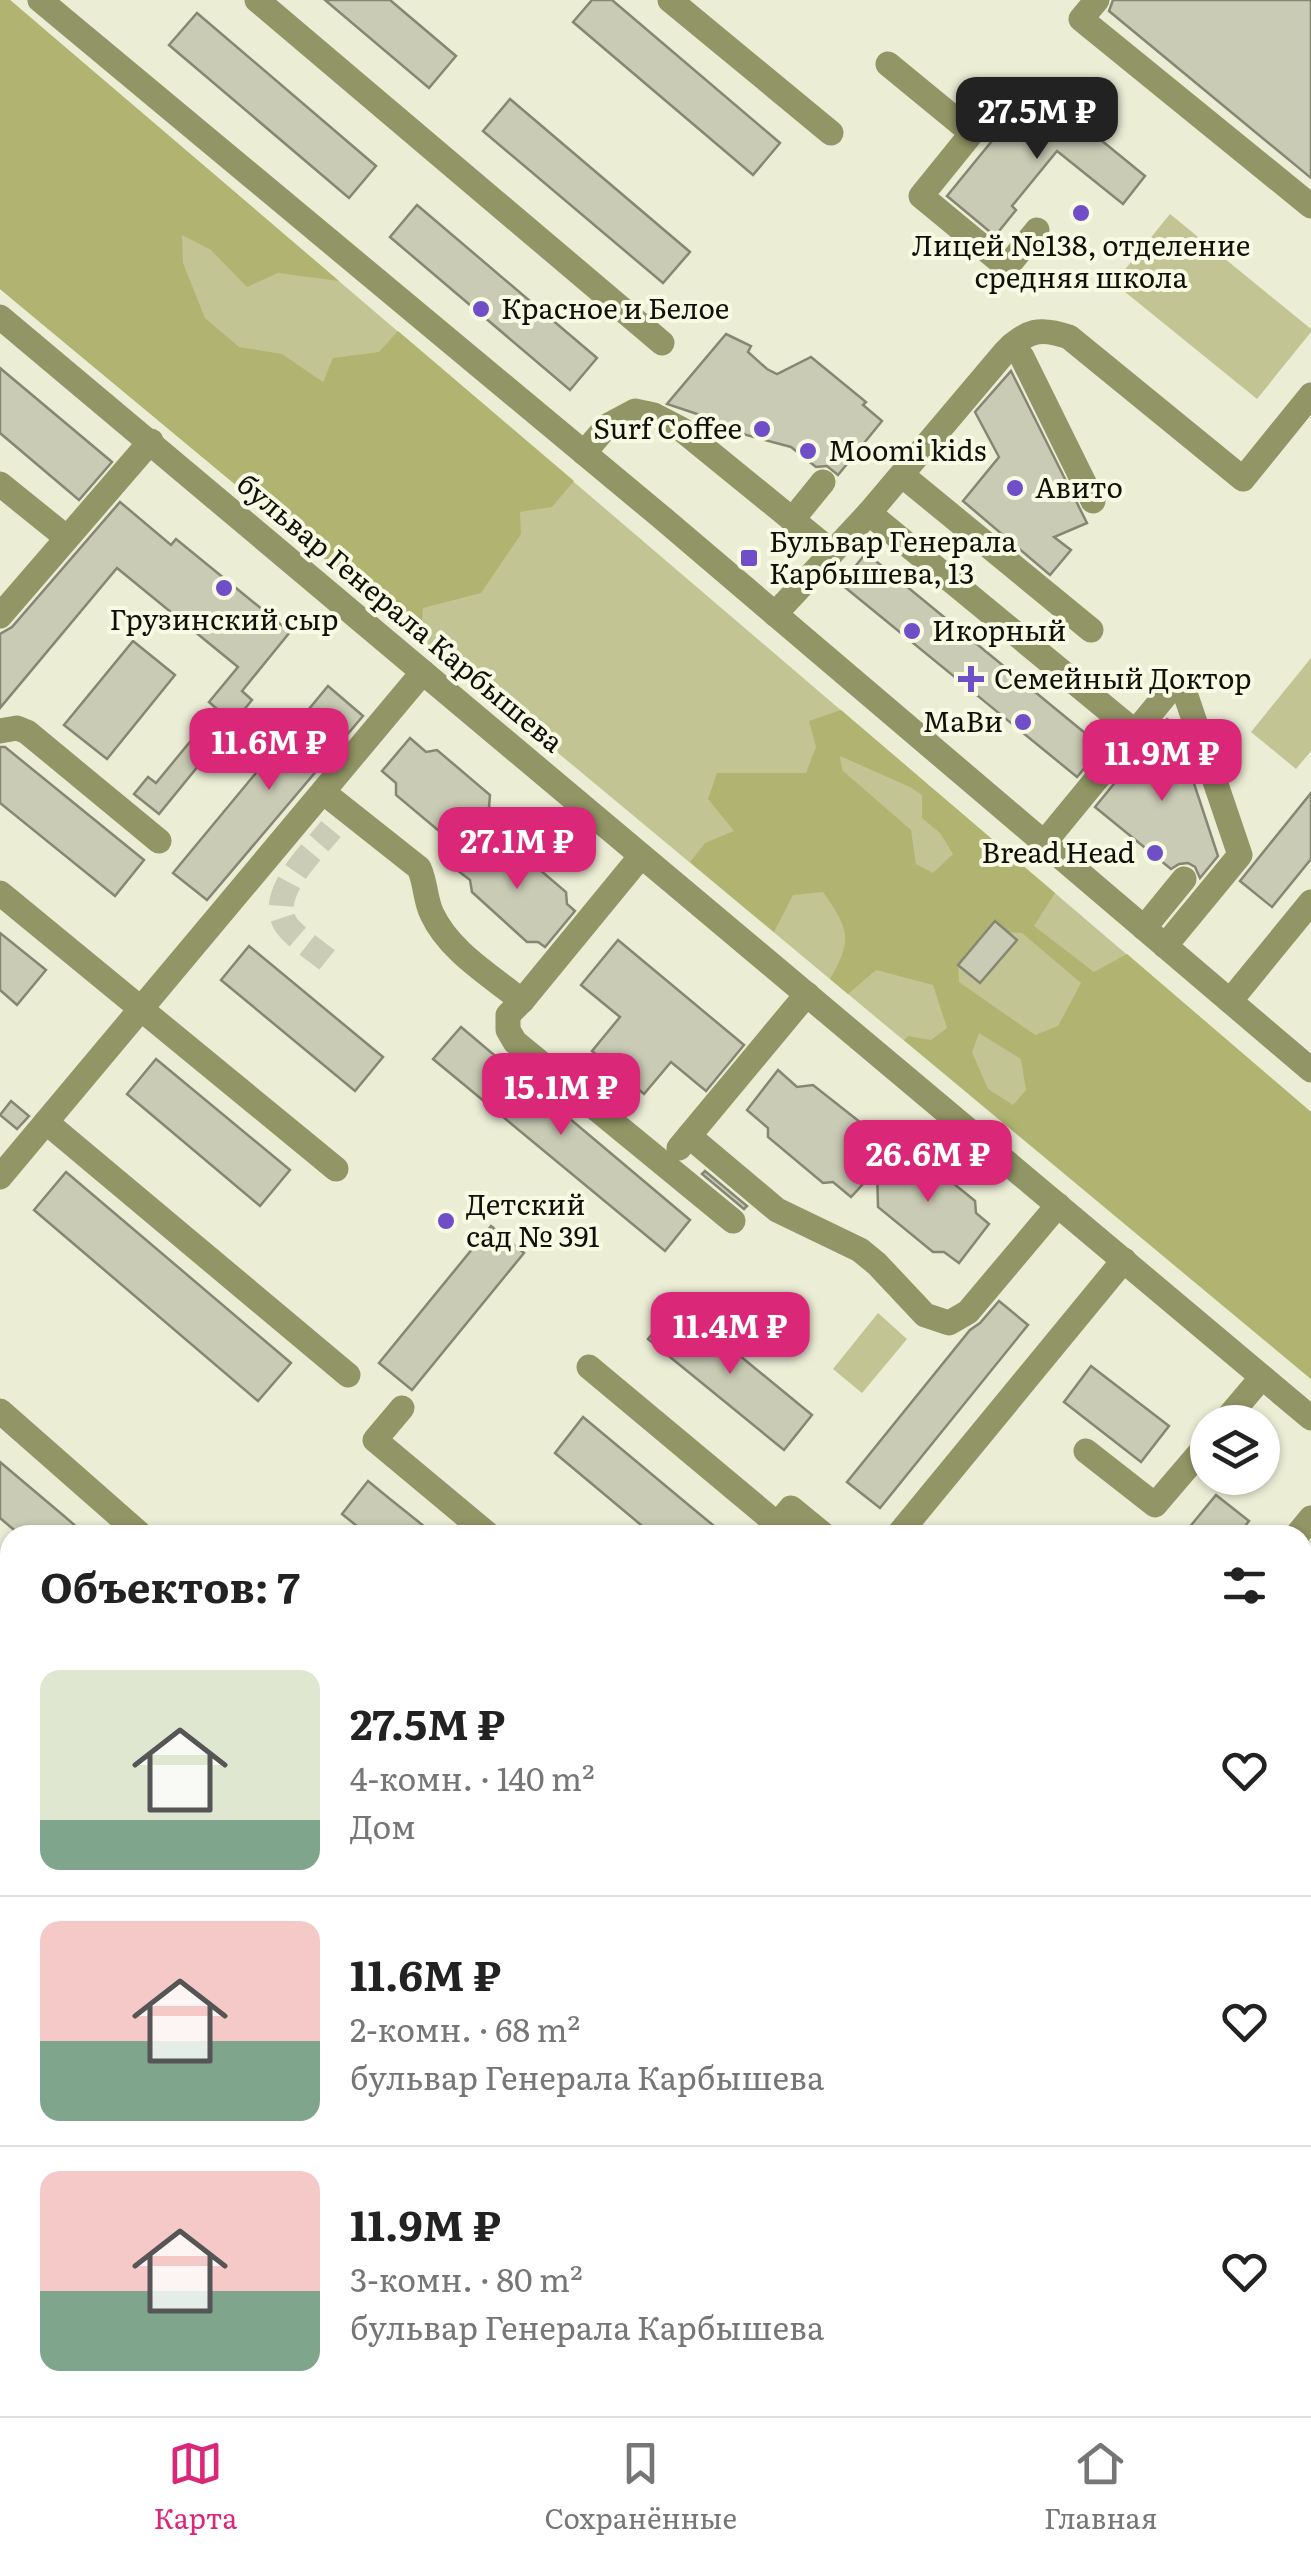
<!DOCTYPE html>
<html lang="ru">
<head>
<meta charset="utf-8">
<style>
  :root { --surface:#fff; --page:#f6f6f6; --text:#222; --muted:#767676; --line:#e0e0e0; --accent:#db2777 }
  body { margin:0; font-family:Literata,serif; background:var(--page); color:var(--text); height:100vh; display:flex; flex-direction:column; font-size:38px; white-space:nowrap }
  * { box-sizing:border-box; margin:0 }
  p { font-size:32px; color:var(--muted) }
  .icon { flex:none; width:55px; height:55px; fill:none; stroke:currentColor; stroke-width:2; stroke-linecap:round; stroke-linejoin:round }
  .map { position:relative; flex:1; overflow:hidden }
  .sheet { position:absolute; left:0px; top:1525px; width:1312px; height:892px; display:flex; flex-direction:column; background:var(--surface); border-radius:30px 30px 0 0; box-shadow:0 2px 8px #0004 }
  .sheet>* { flex:none }
  .tools { position:absolute; left:1190px; top:1405px; display:grid; gap:20px }
  .tools a { display:grid; place-items:center; width:90px; height:90px; border-radius:50%; background:var(--surface); box-shadow:0 2px 8px #0004; font-size:50px }
  .price { position:absolute; translate:-50% -85px; padding:0 22px; border-radius:20px; background:var(--accent); color:#fff; font-size:32px; line-height:65px; filter:drop-shadow(0 2px 5px #0008) }
  .price::after { content:''; position:absolute; left:50%; top:60px; width:30px; height:22px; margin-left:-15px; background:inherit; clip-path:polygon(0 0,100% 0,50% 100%) }
  .price.selected { background:#222; color:#fff }
  ul { padding:0; list-style:none }
  li { display:flex; align-items:center; gap:30px; height:250px; padding:0 40px }
  li+li { border-top:2px solid var(--line) }
  li span { display:grid; place-items:center; flex:none; width:280px; height:200px; border-radius:20px; color:#555 }
  li>.icon { margin-inline-start:auto }
  span .icon { width:120px; height:120px; fill:#fffc; stroke-width:1 }
  li b { font-size:42px }
  h2 { display:flex; justify-content:space-between; align-items:center; height:120px; padding:0 40px; font-size:42px }
  .menu { display:flex; justify-content:space-around; align-items:center; height:140px; border-top:2px solid var(--line); background:var(--surface); font-size:28px; color:var(--muted) }
  .menu a { display:grid; justify-items:center; gap:5px }
  .menu .selected { color:var(--accent) }
  .map>svg:first-child { display:block }
</style>
</head>
<body>
<div class="map">
<svg width="1311" height="2416" viewBox="0 0 1311 2416">
  <rect width="100%" height="100%" fill="#ebedd5"/>
  <g fill="#c2c593">
    <path d="M0,0h10l1301,1112v267l-1311,-1090z"/>
    <path d="M1170,214l141,115v3l-54,67 -143,-116z"/>
    <path d="M1311,658v93l-15,18 -45,-37z"/>
    <path d="M878,1313l29,26 -45,54 -29,-24z"/>
    <path d="M10,1752v130l-10,12v-130z"/>
    <path d="M1311,1991v45l-8,11v-45z"/>
    <path d="M1311,2130v147l-8,11v-148z"/>
    <path d="M932,2408h85l-7,8h-85z"/>
  </g>
  <g fill="#b0b470" fill-rule="evenodd">
    <path d="M0,0h10l329,281 -61,-8 -31,14 -36,-37 -29,-15 1,28 22,55 34,29 43,7 41,28 10,-24 46,-6 19,-21 176,150 -22,26 -32,5 1,22 -40,59 -58,15 -2,31 -421,-350z"/>
    <path d="M841,710l214,183 -21,33 60,46 33,-18 184,158v267l-407,-339 4,-4 23,4 16,-12 -14,-43 -57,-15 -28,24 -18,-15c23,-40 19,-50 -7,-87l-30,3 -19,37 -84,-70 15,-19 29,-12 -26,-32 9,-26h89l10,-26 -7,-26zM840,756l70,31 12,8v23l18,15 13,21 -20,19 -17,-9 -5,-34 -69,-60zM996,932l26,1 59,50 -23,43 -23,9 -76,-53 -1,-18zM979,1033l42,26 5,31 -13,15 -25,-16 -16,-37z"/>
  </g>
  <g fill="#c9cbb4" stroke="#858772" stroke-width="2.5">
    <path d="M325,0h65l66,56 -27,32z"/>
    <path d="M592,0h20l168,143 -27,32 -180,-153z"/>
    <path d="M1113,0h198v178l-202,-167z"/>
    <path d="M197,13l179,153 -27,32 -180,-153z"/>
    <path d="M1036,87l109,89 -22,28 -66,-53 -45,55 4,4 -21,26 -48,-40z"/>
    <path d="M510,99l180,153 -27,31 -180,-152z"/>
    <path d="M417,205l180,153 -27,32 -180,-153z"/>
    <path d="M726,334l25,12 -3,6 19,17 10,5 34,-17 55,45 -3,3 19,16 -44,54 -11,-9 -11,1 -25,-20 -89,-24 4,-6 -39,-13z"/>
    <path d="M0,368l112,94 -33,38 -79,-67z"/>
    <path d="M1011,371l76,152 -33,14 17,13 -21,25 -87,-74 36,-44 -24,-45z"/>
    <path d="M120,502l51,43 5,-6 114,93 -48,59 10,9 -93,114 -25,-20 14,-17 8,6 61,-74 -8,-7 29,-35 -121,-99 -117,140v-74l12,-7z"/>
    <path d="M866,553l236,194 -25,30 -236,-193z"/>
    <path d="M133,641l42,34 -68,84 -43,-34z"/>
    <path d="M328,686l35,30 -156,184 -34,-27z"/>
    <path d="M1167,719l7,4 44,133 -18,22 -5,-11 -7,-4 -9,1 -8,5 -76,-62z"/>
    <path d="M410,738l16,14 11,-2 53,45 -1,12 13,11 -20,22 -31,1 -55,-46v-12l-14,-12z"/>
    <path d="M0,747h5l139,113 -29,36 -115,-93z"/>
    <path d="M1311,793v66l-39,48 -32,-26z"/>
    <path d="M476,846l37,1 53,45 1,12 8,7 -30,36 -7,-5h-11l-55,-50 -2,-12 -13,-10z"/>
    <path d="M995,921l22,19 -37,43 -22,-18z"/>
    <path d="M0,933l46,37 -29,35 -17,-15z"/>
    <path d="M618,940l126,105 -38,46 -35,-29 -27,32 -52,-43 28,-34 -39,-32z"/>
    <path d="M249,946l134,111 -28,34 -134,-111z"/>
    <path d="M461,1027l229,193 -25,31 -232,-192z"/>
    <path d="M156,1059l134,111 -30,36 -133,-112z"/>
    <path d="M778,1070l19,17 16,-2 57,45 6,40 -25,27 -18,-15 -10,1 -55,-46v-9l-21,-18z"/>
    <path d="M11,1101l18,15 -12,13 -17,-14z"/>
    <path d="M894,1145l16,14 11,-2 54,44 1,12 13,11 -30,39 -15,-11h-11l-55,-45 -1,-38z"/>
    <path d="M705,1171l42,35 -3,3 -42,-35z"/>
    <path d="M66,1172l225,191 -33,38 -224,-191z"/>
    <path d="M491,1226l33,27 -112,137 -33,-27z"/>
    <path d="M999,1301l29,24 -148,183 -33,-26 123,-152 10,-7z"/>
    <path d="M677,1304l135,111 -28,35 -136,-111z"/>
    <path d="M1091,1366l78,60 -28,36 -77,-60z"/>
    <path d="M583,1417l108,90 34,28h-72l-98,-82z"/>
    <path d="M0,1462l64,54 22,19h-66l-20,-17z"/>
    <path d="M368,1481l22,18 45,36h-67l-26,-21z"/>
    <path d="M1216,1495l33,26 -11,14h-55z"/>
  </g>
  <g fill="none" stroke-linecap="round" stroke-linejoin="round">
    <path stroke="#caccb6" stroke-width="25" stroke-dasharray="25 12" stroke-linecap="butt" d="M327,960c-11,-9 -35,-25 -42,-37 -17,-30 28,-72 46,-94"/>
    <g stroke="#929565" stroke-width="25">
      <path d="M40,0l620,516 651,554"/>
      <path d="M257,0l405,343"/>
      <path d="M670,0l161,133"/>
      <path d="M1097,0l-16,19 230,187"/>
      <path d="M888,64l84,69 -51,63 86,71 30,-37"/>
      <path d="M0,317l1311,1101"/>
      <path d="M1012,345l10,12 71,144"/>
      <path d="M584,453l23,-27 28,-15 19,4 27,14 151,123"/>
      <path d="M902,475l189,155"/>
      <path d="M0,484l67,54"/>
      <path d="M869,513l266,219"/>
      <path d="M792,520l31,-38"/>
      <path d="M775,614l94,-101 136,-161c22,-22 35,-25 64,-15l174,142 68,-84"/>
      <path d="M0,616l151,-175"/>
      <path d="M0,731l17,-3 10,4 132,109"/>
      <path d="M323,792l96,76c7,15 6,32 13,46 17,37 58,61 90,87l-14,14v15l7,12 218,179"/>
      <path d="M1044,843l125,-152 7,-3 9,5 55,162 -75,91"/>
      <path d="M0,893l336,276"/>
      <path d="M1144,928l40,-49"/>
      <path d="M522,1001l119,-145"/>
      <path d="M1230,1001l81,-99"/>
      <path d="M46,1122l302,253"/>
      <path d="M689,1136l88,74 83,40 17,14 48,51 24,8 19,-11 90,-107"/>
      <path d="M679,1148l128,-154"/>
      <path d="M0,1177l423,-505"/>
      <path d="M589,1367l188,157"/>
      <path d="M402,1408l-27,32 114,95"/>
      <path d="M0,1411l141,124"/>
      <path d="M1224,1422l38,-45"/>
      <path d="M1086,1451l69,54 53,-62"/>
      <path d="M768,1535l23,-27 33,27"/>
      <path d="M898,1535l226,-275"/>
      <path d="M1297,1535l14,-17"/>
      <path d="M1302,1593l9,7"/>
      <path d="M1302,1754l9,-11"/>
      <path d="M1302,1915l9,-11"/>
      <path d="M1302,2105l6,-7"/>
      <path d="M0,2256l10,3"/>
      <path d="M1302,2288l9,-11"/>
      <path d="M0,2309l10,9"/>
      <path d="M120,2408l10,8"/>
      <path d="M1119,2408l2,8"/>
      <path d="M1266,2408l10,8"/>
      <path d="M0,2412l6,4"/>
      <path d="M313,2416l7,-8"/>
      <path d="M460,2416l7,-8"/>
      <path d="M707,2416l7,-8"/>
      <path d="M1043,2416l7,-8"/>
    </g>
  </g>
  <g fill="#6f4ec8" stroke="#f8fae3" stroke-width="4">
    <circle cx="1081" cy="213" r="10"/>
    <circle cx="481" cy="309" r="10"/>
    <circle cx="762" cy="429" r="10"/>
    <circle cx="808" cy="451" r="10"/>
    <circle cx="1015" cy="488" r="10"/>
    <rect x="739" y="548" width="20" height="20" rx="5"/>
    <circle cx="224" cy="588" r="10"/>
    <circle cx="912" cy="631" r="10"/>
    <path d="M966 664h10v10h10v10h-10v10h-10v-10h-10v-10h10z"/>
    <circle cx="1023" cy="722" r="10"/>
    <circle cx="1155" cy="853" r="10"/>
    <circle cx="446" cy="1221" r="10"/>
  </g>
  <g text-anchor="middle" stroke-width="8" stroke-linejoin="round" paint-order="stroke">
    <g font-size="28" fill="#101109" stroke="#f8fae3" text-anchor="start">
      <text x="1081" y="256" text-anchor="middle">Лицей №138, отделение<tspan x="1081" dy="32">средняя школа</tspan></text>
      <text x="501" y="319">Красное и Белое</text>
      <text x="742" y="439" text-anchor="end">Surf Coffee</text>
      <text x="828" y="461">Moomi kids</text>
      <text x="1035" y="498">Авито</text>
      <text x="769" y="552">Бульвар Генерала<tspan x="769" dy="32">Карбышева, 13</tspan></text>
      <text x="224" y="630" text-anchor="middle">Грузинский сыр</text>
      <text x="932" y="641">Икорный</text>
      <text x="994" y="689">Семейный Доктор</text>
      <text x="1003" y="732" text-anchor="end">МаВи</text>
      <text x="1135" y="863" text-anchor="end">Bread Head</text>
      <text x="466" y="1215">Детский<tspan x="466" dy="32">сад № 391</tspan></text>
    </g>
    <g font-size="28" fill="#101109" stroke="#f8fae3">
      <text transform="translate(400 613) rotate(40)" y="10">бульвар Генерала Карбышева</text>
    </g>
  </g>
</svg>
<div class="tools">
<a><svg class="icon" aria-label="layers" viewBox="0 0 24 24"><path d="M12 4l9 5-9 5-9-5zM3 14l9 5 9-5"/></svg></a>
</div>
<b class="price selected" style="left:1037px;top:162px">27.5M ₽</b>
<b class="price" style="left:269px;top:793px">11.6M ₽</b>
<b class="price" style="left:1162px;top:804px">11.9M ₽</b>
<b class="price" style="left:517px;top:892px">27.1M ₽</b>
<b class="price" style="left:561px;top:1138px">15.1M ₽</b>
<b class="price" style="left:928px;top:1205px">26.6M ₽</b>
<b class="price" style="left:730px;top:1377px">11.4M ₽</b>
<section class="sheet">
<h2>Объектов: 7<svg class="icon" aria-label="filters" viewBox="0 0 24 24"><path d="M4 7h16M4 17h16"/><circle cx="9" cy="7" r="2"/><circle cx="15" cy="17" r="2"/></svg></h2>
<ul>
<li><span style="background:linear-gradient(#dfe7d0 75%,#7fa58c 0)"><svg class="icon" aria-label="home" viewBox="0 0 24 24"><path d="M3 11l9-7 9 7M6 9v11h12V9"/></svg></span><div><b>27.5M ₽</b><p>4-комн. · 140 m²</p><p>Дом</p></div><svg class="icon" aria-label="heart" viewBox="0 0 24 24"><path d="M12 20l-8-8c-3-5 5-10 8-4 3-6 11-1 8 4z"/></svg></li>
<li><span style="background:linear-gradient(#f6c9c9 60%,#7fa58c 0)"><svg class="icon" aria-label="home" viewBox="0 0 24 24"><path d="M3 11l9-7 9 7M6 9v11h12V9"/></svg></span><div><b>11.6M ₽</b><p>2-комн. · 68 m²</p><p>бульвар Генерала Карбышева</p></div><svg class="icon" aria-label="heart" viewBox="0 0 24 24"><path d="M12 20l-8-8c-3-5 5-10 8-4 3-6 11-1 8 4z"/></svg></li>
<li><span style="background:linear-gradient(#f6c9c9 60%,#7fa58c 0)"><svg class="icon" aria-label="home" viewBox="0 0 24 24"><path d="M3 11l9-7 9 7M6 9v11h12V9"/></svg></span><div><b>11.9M ₽</b><p>3-комн. · 80 m²</p><p>бульвар Генерала Карбышева</p></div><svg class="icon" aria-label="heart" viewBox="0 0 24 24"><path d="M12 20l-8-8c-3-5 5-10 8-4 3-6 11-1 8 4z"/></svg></li>
</ul>
</section>
</div>
<nav class="menu">
<a class="selected"><svg class="icon" aria-label="map" viewBox="0 0 24 24"><path d="M3 6l6-2 6 2 6-2v14l-6 2-6-2-6 2zM9 4v14M15 6v14"/></svg>Карта</a>
<a><svg class="icon" aria-label="saved" viewBox="0 0 24 24"><path d="M7 4h10v16l-5-4-5 4z"/></svg>Сохранённые</a>
<a><svg class="icon" aria-label="home" viewBox="0 0 24 24"><path d="M3 11l9-7 9 7M6 9v11h12V9"/></svg>Главная</a>
</nav>
</body>
</html>
